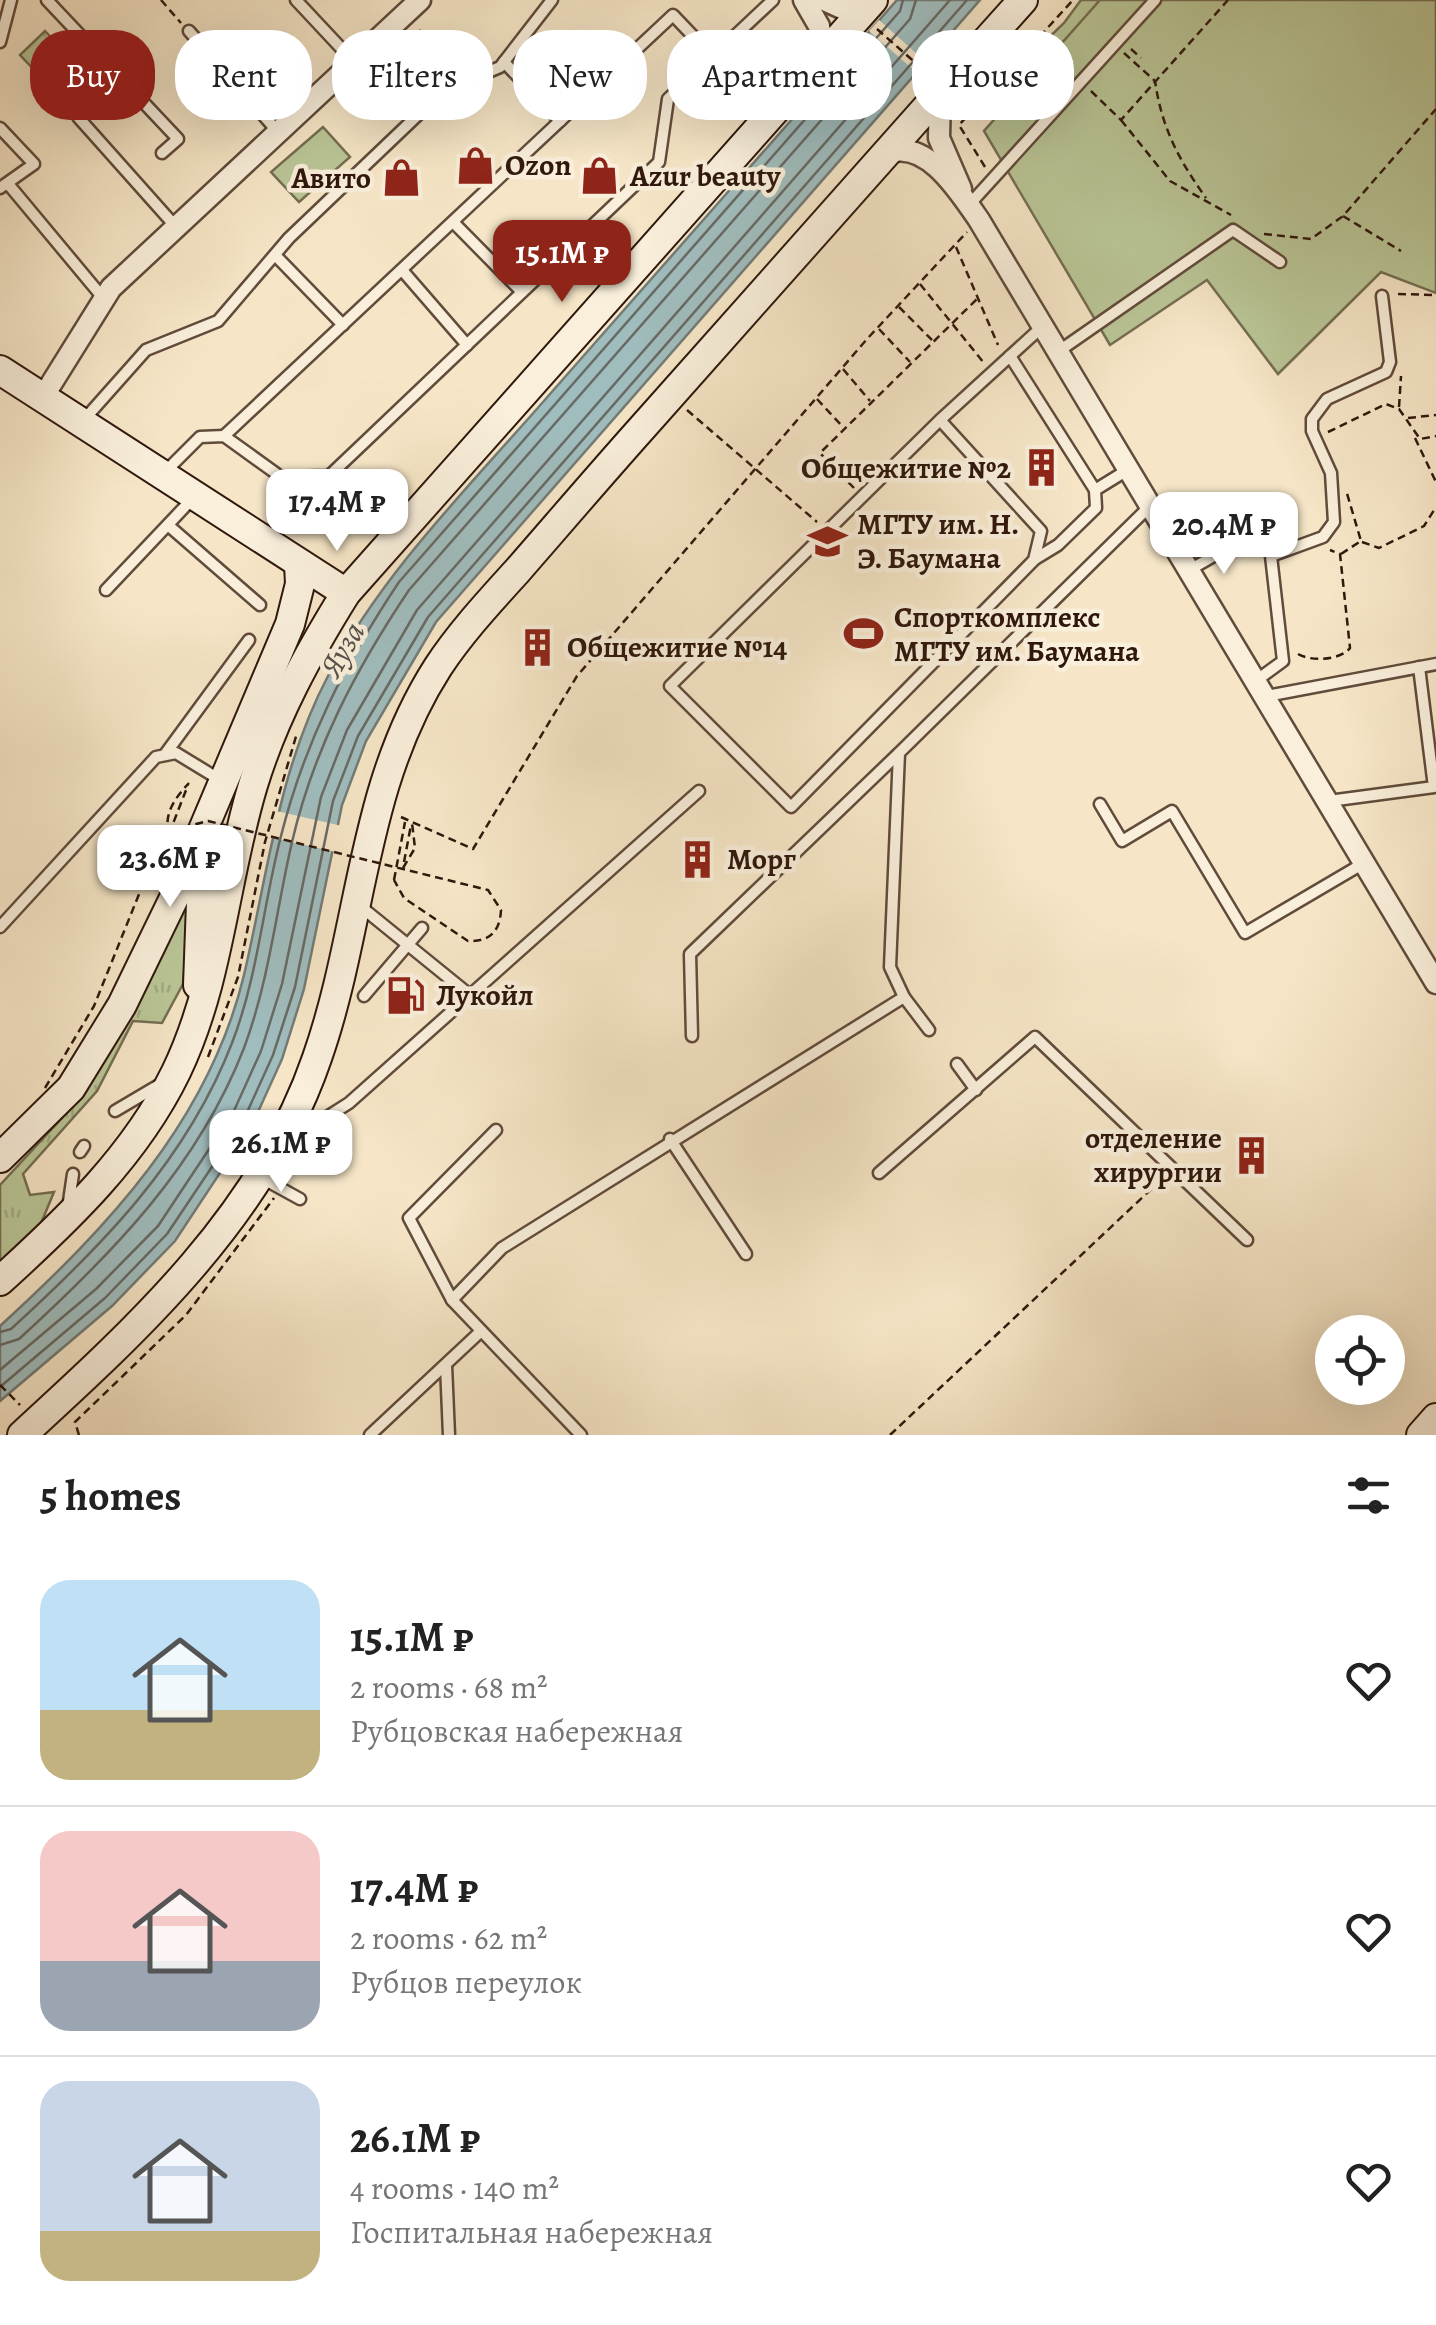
<!DOCTYPE html>
<html lang="en">
<head>
<meta charset="utf-8">
<style>
  :root { --surface:#fff; --page:#f2f2f2; --text:#222; --muted:#767676; --line:#e0e0e0; --accent:#8f2418 }
  body { margin:0; font-family:Alegreya,serif; background:var(--page); color:var(--text); height:100vh; display:flex; flex-direction:column; font-size:38px; white-space:nowrap }
  * { box-sizing:border-box; margin:0 }
  p { font-size:32px; color:var(--muted) }
  .icon { flex:none; width:55px; height:55px; fill:none; stroke:currentColor; stroke-width:2; stroke-linecap:round; stroke-linejoin:round }
  .map { position:relative; height:1435px; overflow:hidden }
  .side { display:flex; flex-direction:column; background:var(--surface); flex:1 }
  .side>* { flex:none }
  .top-card { position:absolute; left:30px; top:30px; width:1378px; height:90px; display:flex; gap:20px }
  .fabs { position:absolute; left:1315px; top:1315px; display:grid; gap:20px }
  .fabs a { display:grid; place-items:center; width:90px; height:90px; border-radius:50%; background:var(--surface); box-shadow:0 10px 40px #0002; font-size:50px }
  .price { position:absolute; translate:-50% -85px; padding:0 22px; border-radius:20px; background:#fff; color:#222; font-size:32px; line-height:65px; filter:drop-shadow(0 2px 5px #0008) }
  .price::after { content:''; position:absolute; left:50%; top:60px; width:30px; height:22px; margin-left:-15px; background:inherit; clip-path:polygon(0 0,100% 0,50% 100%) }
  .price.on { background:var(--accent); color:#fff }
  ul { padding:0; list-style:none }
  li { display:flex; align-items:center; gap:30px; height:250px; padding:0 40px }
  li+li { border-top:2px solid var(--line) }
  li span { display:grid; place-items:center; flex:none; width:280px; height:200px; border-radius:30px; color:#555 }
  li>.icon { margin-inline-start:auto }
  span .icon { width:120px; height:120px; fill:#fffc; stroke-width:1 }
  li b { font-size:42px }
  h2 { display:flex; justify-content:space-between; align-items:center; height:120px; padding:0 40px; font-size:42px }
  .chip { padding:0 35px; border-radius:40px; background:var(--surface); box-shadow:0 10px 40px #0002; font-size:35px; line-height:90px }
  .chip.on { background:var(--accent); color:#fff }
  .map>svg:first-child { display:block }
</style>
</head>
<body>
<div class="map">
<svg width="1436" height="1435" viewBox="0 0 1436 1435">
  <defs>
    <pattern id="grass-tufts" width="24" height="20" patternUnits="userSpaceOnUse" patternTransform="scale(2.5)"><rect width="24" height="20" fill="#bac697"/><path d="M3 7l-1-3M5 7V3M7 7l1-3M15 17l-1-3M17 17v-4M19 17l1-3" fill="none" stroke="#a0a981"/></pattern>
    <pattern id="forest-crowns" width="20" height="18" patternUnits="userSpaceOnUse" patternTransform="scale(2.5)"><rect width="20" height="18" fill="#bac697"/><path d="M2 6a3 3 0 1 1 6 0M12 15a3 3 0 1 1 6 0" fill="none" stroke="#a0a981"/></pattern>
  </defs>
  <rect width="100%" height="100%" fill="#f6e6c7"/>
  <filter id="stains"><feTurbulence type="fractalNoise" baseFrequency=".002" numOctaves="4"/><feColorMatrix values="0 0 0 0 .2 0 0 0 0 .09 0 0 0 0 .02 0 0 0 .5 -.17"/></filter>
  <radialGradient id="worn" r=".72"><stop offset=".6" stop-color="#630" stop-opacity="0"/><stop offset="1" stop-color="#630" stop-opacity=".3"/></radialGradient>
  <path fill="url(#grass-tufts)" stroke="#746e52" stroke-width="2.5" d="M193,880l-10,104 -21,39 -29,-2 -36,70 -74,83 7,21 24,-3 -15,36 -39,36v-79l74,-80z"/>
  <g fill="url(#forest-crowns)" stroke="#746e52" stroke-width="2.5">
    <path d="M1081,0h56l-113,75 -9,26 -8,-3 -4,-16 61,-59z"/>
    <path d="M45,31l19,20 -25,24 -19,-20z"/>
  </g>
  <g fill="#bac697" stroke="#746e52" stroke-width="2.5">
    <path d="M1100,0h336v293l-55,-21 -103,102 -71,-94 -97,65 -126,-214z"/>
    <path d="M323,127l27,30 -51,45 -28,-30z"/>
  </g>
  <path fill="#a0bdbe" stroke="#737b77" stroke-width="2.5" d="M897,0h83l-544,622 -70,119 -24,64 -38,184 -22,70 -29,64 -78,118 -63,65 -112,95v-75c107,-98 209,-205 244,-351 24,-102 34,-204 84,-299 56,-106 144,-192 222,-282 116,-131 231,-263 347,-394z"/>
  <g fill="#f6e6c7">
    <path d="M879,20l47,42 -9,11 -48,-42z"/>
    <path d="M272,810l70,16 -6,26 -71,-16z"/>
  </g>
  <g fill="none" stroke-linecap="round" stroke-linejoin="round">
    <g stroke="#686a65" stroke-width="2.5">
      <path d="M0,1332l11,-3c90,-82 176,-169 221,-286 26,-67 31,-138 49,-207 24,-95 64,-173 118,-254l501,-571 3,-11"/>
      <path d="M0,1345l19,-6c92,-84 179,-172 225,-291 25,-67 32,-137 48,-206 22,-94 64,-173 117,-252l501,-571 6,-19"/>
      <path d="M0,1370l96,-81 62,-63 75,-113 28,-62 21,-67 39,-187 26,-67 70,-120 533,-610"/>
      <path d="M0,1387l105,-89 62,-64 77,-115 29,-64 22,-68 38,-186 25,-65 70,-119 539,-617"/>
    </g>
    <defs>
      <g id="lane">
        <path d="M47,0l131,139 -16,14"/>
        <path d="M296,0l58,62"/>
        <path d="M189,31l89,101"/>
        <path d="M0,42l11,-42"/>
        <path d="M504,62l56,59"/>
        <path d="M121,78l-43,39 98,110"/>
        <path d="M0,128l34,36 -34,24"/>
        <path d="M9,185l95,114"/>
        <path d="M969,205l186,-205"/>
        <path d="M453,222l69,70"/>
        <path d="M275,255l68,70"/>
        <path d="M402,270l65,75"/>
        <path d="M1059,351l174,-121 47,32"/>
        <path d="M1010,356l85,134"/>
        <path d="M940,420l101,111 -7,29 -243,247 -121,-121 270,-266 104,-95"/>
        <path d="M82,422l64,-72 72,-29 71,-83 153,-146 58,-25 52,-67"/>
        <path d="M224,436l449,-421 40,42"/>
        <path d="M163,474l37,-37 24,-1 57,41 48,-1 330,-314 9,-63 105,-99"/>
        <path d="M169,526l91,79"/>
        <path d="M1035,559l23,-14 38,-37 -1,-18 34,-21"/>
        <path d="M1191,569l28,-16"/>
        <path d="M106,590l89,-94"/>
        <path d="M1257,680l26,-19 -12,-105 52,-19 11,-15 -3,-49 -19,-42v-12l15,-20 59,-27 4,-10 -8,-66"/>
        <path d="M1267,696l169,-32"/>
        <path d="M166,753l83,-113"/>
        <path d="M1329,801l105,-14 -15,-120"/>
        <path d="M1100,804l22,37 50,-30 73,122 119,-70"/>
        <path d="M360,906l111,90"/>
        <path d="M0,927l156,-170 20,-4 46,28"/>
        <path d="M364,996l58,-68"/>
        <path d="M904,997l25,33"/>
        <path d="M692,1036l-2,-82 208,-200"/>
        <path d="M957,1064l19,26"/>
        <path d="M115,1111l44,-26"/>
        <path d="M670,1139l76,115"/>
        <path d="M286,1143l63,-40 350,-312"/>
        <path d="M80,1152l4,-6"/>
        <path d="M879,1173l156,-136 212,203"/>
        <path d="M260,1177l40,22"/>
        <path d="M68,1208l5,-34"/>
        <path d="M452,1300l-43,-82 87,-88"/>
        <path d="M446,1365l3,70"/>
        <path d="M370,1435l109,-102"/>
        <path d="M581,1435l-129,-135 50,-52 402,-251 -14,-30 9,-214 252,-248"/>
      </g>
      <g id="street">
        <path d="M804,0l15,26 5,29"/>
        <path d="M824,0l20,9 24,-4"/>
        <path d="M940,93l-1,45 22,51"/>
        <path d="M887,153c39,-15 72,38 92,67l457,763"/>
        <path d="M43,397l68,-109 309,-288"/>
      </g>
      <g id="secondary">
        <path d="M0,370l346,223"/>
        <path d="M198,985l5,-137"/>
        <path d="M0,1158l71,-70 51,-83 53,-109 115,-272 10,-40 -1,-20"/>
        <path d="M0,1281c68,-62 135,-125 176,-209 44,-91 48,-192 77,-287 21,-69 55,-131 93,-192l527,-593"/>
        <path d="M22,1435c118,-108 242,-222 295,-377 46,-131 43,-270 121,-391 23,-35 52,-66 80,-97 41,-47 82,-95 124,-142 127,-142 253,-286 381,-428"/>
        <path d="M1421,1435l15,-17"/>
      </g>
    </defs>
    <use href="#lane" stroke="#614b3b" stroke-width="15"/>
    <use href="#street" stroke="#614b3b" stroke-width="25"/>
    <use href="#secondary" stroke="#2f170c" stroke-width="32"/>
    <g stroke="#2f170c" stroke-width="2.5" stroke-dasharray="8 5" stroke-linecap="butt">
      <path d="M161,0l20,23"/>
      <path d="M877,29l50,44"/>
      <path d="M419,30l40,41"/>
      <path d="M1131,49l10,9"/>
      <path d="M1124,53l31,28c7,48 24,79 51,117"/>
      <path d="M1091,91l30,29 107,-120"/>
      <path d="M1121,120l49,61 61,34"/>
      <path d="M985,167l-26,-42 114,-125"/>
      <path d="M1343,216l58,35"/>
      <path d="M1264,234l47,5 32,-23 93,-107"/>
      <path d="M956,247l42,98"/>
      <path d="M920,284l64,79"/>
      <path d="M1398,294l38,1"/>
      <path d="M899,307l33,33"/>
      <path d="M879,329l31,33"/>
      <path d="M843,369l27,32"/>
      <path d="M817,399l25,27"/>
      <path d="M1399,407l2,-31"/>
      <path d="M687,410l130,112"/>
      <path d="M1408,418l28,-3"/>
      <path d="M1328,432l58,-28 13,5 21,30 16,-3"/>
      <path d="M1415,438l21,44"/>
      <path d="M854,488l-34,-35 158,-155"/>
      <path d="M1362,542l17,6 45,-22 12,-19"/>
      <path d="M1341,554l20,-13 -15,-51"/>
      <path d="M1298,654c13,8 43,6 52,-6l-10,-94 -10,-4"/>
      <path d="M401,817l72,32 104,-173 290,-337 100,-107"/>
      <path d="M169,834l19,-49"/>
      <path d="M169,835c-6,-21 6,-37 20,-52"/>
      <path d="M404,862l7,-37"/>
      <path d="M403,868l12,-20 -3,-25"/>
      <path d="M394,880l11,-58"/>
      <path d="M208,1057l30,-80 27,-135 32,-109"/>
      <path d="M289,1175l18,-27"/>
      <path d="M0,1385l20,20"/>
      <path d="M79,1435l-4,-13 111,-107 88,-117"/>
      <path d="M890,1435l272,-256"/>
    </g>
    <use href="#lane" stroke="#f9efdb" stroke-width="10"/>
    <use href="#street" stroke="#f9efdb" stroke-width="20"/>
    <use href="#secondary" stroke="#f9efdb" stroke-width="28"/>
    <path stroke="#2f170c" stroke-width="2.5" stroke-dasharray="8 5" stroke-linecap="butt" d="M45,1088l49,-82 64,-159 19,-18 31,-8 280,69 13,20c-1,21 -11,32 -33,31l-64,-43 -10,-18"/>
  </g>
  <defs>
    <symbol id="shop-bare" viewBox="-9 -9 18 18"><path d="M-5-2.5h2.3a2.7 3.5 0 0 1 5.4 0H5L5.5 6h-11ZM-1.5-2.5h3a1.5 2.3 0 0 0-3 0Z" fill="#8f2418" stroke="#f9efdb" stroke-width="2.5" paint-order="stroke"/></symbol>
    <symbol id="building-bare" viewBox="-9 -9 18 18"><path d="M-4-6H4V6H1V3H-1V6H-4ZM-2.5-4.3h1.7v1.8h-1.7ZM.8-4.3h1.7v1.8H.8ZM-2.5-1h1.7V.8h-1.7ZM.8-1h1.7V.8H.8Z" fill="#8f2418" stroke="#f9efdb" stroke-width="2.5" paint-order="stroke"/></symbol>
    <symbol id="university-bare" viewBox="-9 -9 18 18"><path d="M0-5L7-2L0 1L-7-2ZM-4 1L0 2.5L4 1V4Q0 6-4 4Z" fill="#8f2418" stroke="#f9efdb" stroke-width="2.5" paint-order="stroke"/></symbol>
    <symbol id="stadium-bare" viewBox="-9 -9 18 18"><path d="M0-5a6.5 5 0 1 0 0 10a6.5 5 0 1 0 0-10ZM-3.5-1.8h7v3.6h-7Z" fill="#8f2418" stroke="#f9efdb" stroke-width="2.5" paint-order="stroke"/></symbol>
    <symbol id="fuel-bare" viewBox="-9 -9 18 18"><path d="M-5.5-6h7V0h2V4h1.3V-2.5L3-4.5l.8-.8L6-3V5H2.5V1h-1V6h-7ZM-4.2-4.7v3.2H.2V-4.7Z" fill="#8f2418" stroke="#f9efdb" stroke-width="2.5" paint-order="stroke"/></symbol>
  </defs>
  <g fill-rule="evenodd">
    <use href="#shop-bare" x="448" y="138" width="55" height="55"/>
    <use href="#shop-bare" x="572" y="148" width="55" height="55"/>
    <use href="#shop-bare" x="374" y="150" width="55" height="55"/>
    <use href="#building-bare" x="1014" y="440" width="55" height="55"/>
    <use href="#university-bare" x="800" y="514" width="55" height="55"/>
    <use href="#stadium-bare" x="836" y="606" width="55" height="55"/>
    <use href="#building-bare" x="510" y="620" width="55" height="55"/>
    <use href="#building-bare" x="670" y="832" width="55" height="55"/>
    <use href="#fuel-bare" x="378" y="968" width="55" height="55"/>
    <use href="#building-bare" x="1224" y="1128" width="55" height="55"/>
  </g>
  <g text-anchor="middle" stroke-width="9" stroke-linejoin="round" paint-order="stroke">
    <g font-size="30" font-weight="bold" fill="#2f170c" stroke="#f9efdb" text-anchor="start">
      <text x="505" y="175">Ozon</text>
      <text x="630" y="186">Azur beauty</text>
      <text x="371" y="188" text-anchor="end">Авито</text>
      <text x="1011" y="478" text-anchor="end">Общежитие №2</text>
      <text x="857" y="534">МГТУ им. Н.<tspan x="857" dy="34">Э. Баумана</tspan></text>
      <text x="894" y="627">Спорткомплекс<tspan x="894" dy="34">МГТУ им. Баумана</tspan></text>
      <text x="567" y="657">Общежитие №14</text>
      <text x="727" y="869">Морг</text>
      <text x="436" y="1005">Лукойл</text>
      <text x="1222" y="1148" text-anchor="end">отделение<tspan x="1222" dy="34">хирургии</tspan></text>
    </g>
    <g font-size="32" font-style="italic" fill="#57514a" stroke="#f9efdb">
      <text transform="translate(342 649) rotate(-60)" y="11">Яуза</text>
    </g>
  </g>
  <rect width="100%" height="100%" filter="url(#stains)"/>
  <rect width="100%" height="100%" fill="url(#worn)"/>
</svg>
<div class="fabs">
<a><svg class="icon" aria-label="locate" viewBox="0 0 24 24"><circle cx="12" cy="12" r="6"/><path d="M12 2v4M12 18v4M2 12h4M18 12h4"/></svg></a>
</div>
<b class="price on" style="left:562px;top:305px">15.1M ₽</b>
<b class="price" style="left:337px;top:554px">17.4M ₽</b>
<b class="price" style="left:1224px;top:577px">20.4M ₽</b>
<b class="price" style="left:170px;top:910px">23.6M ₽</b>
<b class="price" style="left:281px;top:1195px">26.1M ₽</b>
<div class="top-card">
<a class="chip on">Buy</a>
<a class="chip">Rent</a>
<a class="chip">Filters</a>
<a class="chip">New</a>
<a class="chip">Apartment</a>
<a class="chip">House</a>
</div>
</div>
<section class="side">
<h2>5 homes<svg class="icon" aria-label="filters" viewBox="0 0 24 24"><path d="M4 7h16M4 17h16"/><circle cx="9" cy="7" r="2"/><circle cx="15" cy="17" r="2"/></svg></h2>
<ul>
<li><span style="background:linear-gradient(#bfe0f5 65%,#c2b280 0)"><svg class="icon" aria-label="home" viewBox="0 0 24 24"><path d="M3 11l9-7 9 7M6 9v11h12V9"/></svg></span><div><b>15.1M ₽</b><p>2 rooms · 68 m²</p><p>Рубцовская набережная</p></div><svg class="icon" aria-label="heart" viewBox="0 0 24 24"><path d="M12 20l-8-8c-3-5 5-10 8-4 3-6 11-1 8 4z"/></svg></li>
<li><span style="background:linear-gradient(#f6c9c9 65%,#9aa5b1 0)"><svg class="icon" aria-label="home" viewBox="0 0 24 24"><path d="M3 11l9-7 9 7M6 9v11h12V9"/></svg></span><div><b>17.4M ₽</b><p>2 rooms · 62 m²</p><p>Рубцов переулок</p></div><svg class="icon" aria-label="heart" viewBox="0 0 24 24"><path d="M12 20l-8-8c-3-5 5-10 8-4 3-6 11-1 8 4z"/></svg></li>
<li><span style="background:linear-gradient(#c9d6e8 75%,#c2b280 0)"><svg class="icon" aria-label="home" viewBox="0 0 24 24"><path d="M3 11l9-7 9 7M6 9v11h12V9"/></svg></span><div><b>26.1M ₽</b><p>4 rooms · 140 m²</p><p>Госпитальная набережная</p></div><svg class="icon" aria-label="heart" viewBox="0 0 24 24"><path d="M12 20l-8-8c-3-5 5-10 8-4 3-6 11-1 8 4z"/></svg></li>
</ul>
</section>
</body>
</html>
